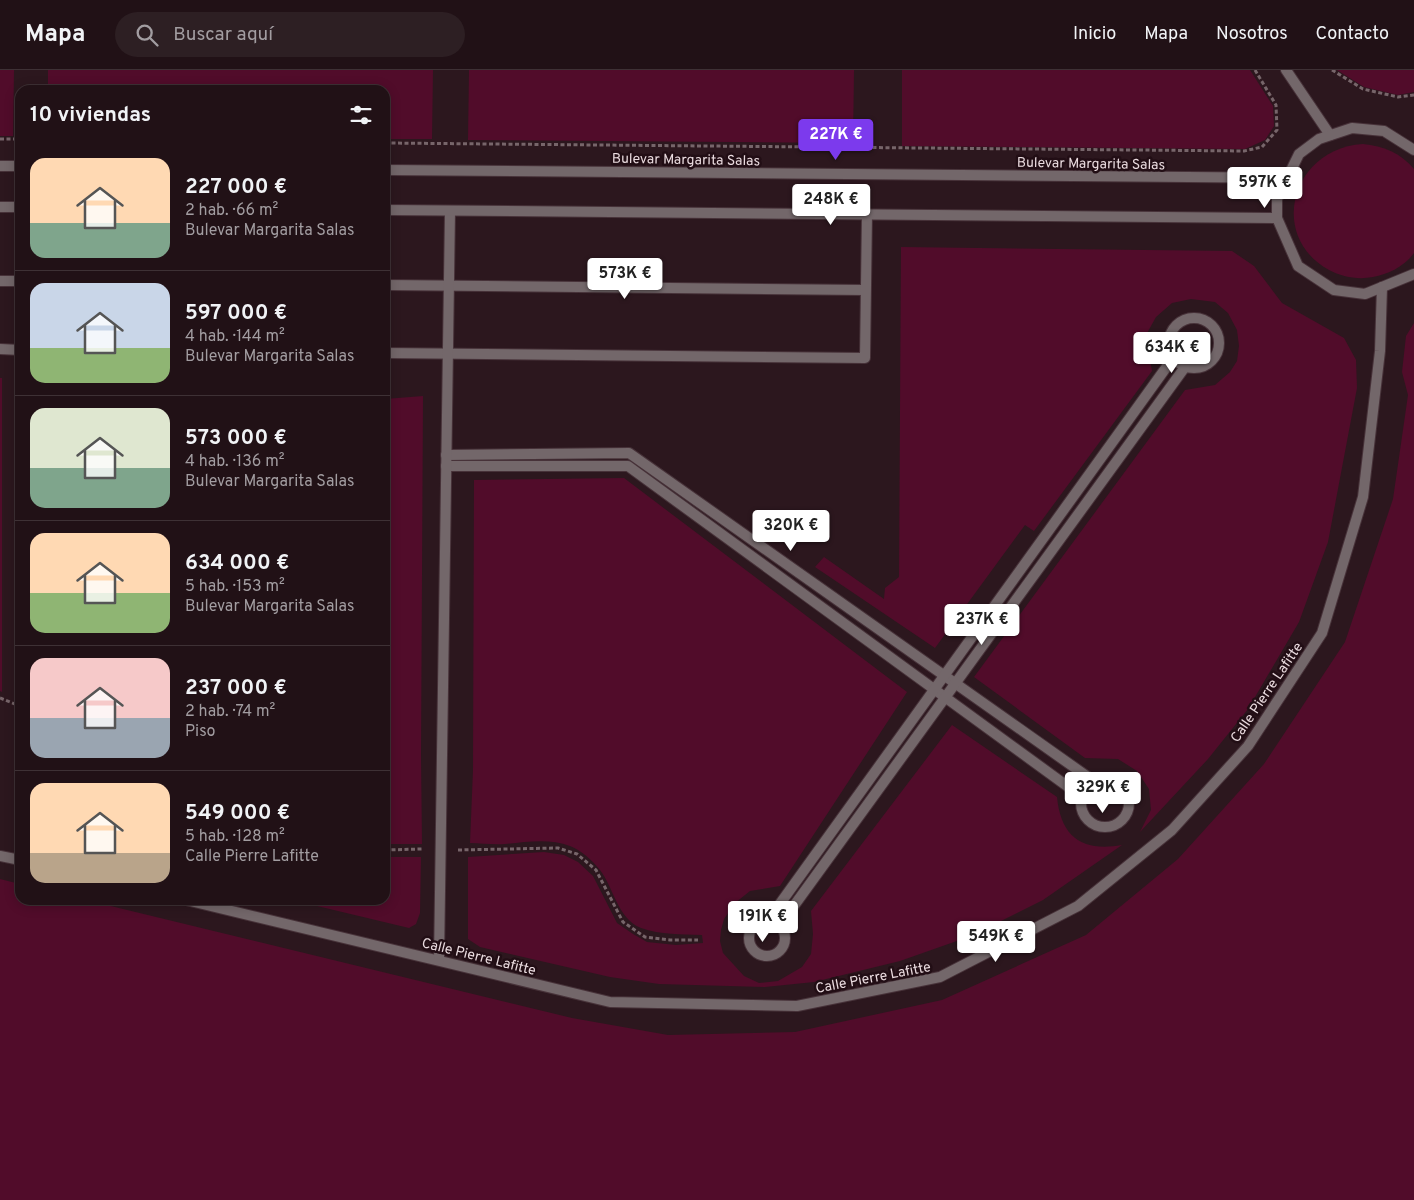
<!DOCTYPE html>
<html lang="es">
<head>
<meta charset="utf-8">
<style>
  :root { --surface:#211116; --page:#2d1f23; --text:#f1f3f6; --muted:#a29da1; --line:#3e3135; --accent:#7c3aed }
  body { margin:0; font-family:Overpass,sans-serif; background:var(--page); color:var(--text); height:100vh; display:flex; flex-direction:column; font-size:19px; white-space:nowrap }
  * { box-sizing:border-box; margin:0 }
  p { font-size:16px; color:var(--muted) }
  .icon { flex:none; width:28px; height:28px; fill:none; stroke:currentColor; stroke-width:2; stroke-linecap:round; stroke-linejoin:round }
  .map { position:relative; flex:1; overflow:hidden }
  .sheet { position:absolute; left:15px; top:15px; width:375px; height:820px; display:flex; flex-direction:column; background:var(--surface); border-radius:15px; box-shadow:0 2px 12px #0003,0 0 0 1px var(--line) }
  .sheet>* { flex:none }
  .price { position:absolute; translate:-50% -42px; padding:0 11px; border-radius:5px; background:#fff; color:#222; font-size:16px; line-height:32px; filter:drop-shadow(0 1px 2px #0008) }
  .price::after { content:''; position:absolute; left:50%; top:30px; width:15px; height:11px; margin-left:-8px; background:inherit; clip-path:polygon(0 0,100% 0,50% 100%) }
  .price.current { background:var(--accent); color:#fff }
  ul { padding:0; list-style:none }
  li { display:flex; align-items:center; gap:15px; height:125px; padding:0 15px }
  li+li { border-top:1px solid var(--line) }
  li span { display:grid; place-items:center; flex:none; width:140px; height:100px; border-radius:15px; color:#555 }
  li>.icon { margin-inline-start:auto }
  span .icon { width:60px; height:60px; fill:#fffc; stroke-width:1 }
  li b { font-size:21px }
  h2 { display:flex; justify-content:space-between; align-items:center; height:60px; padding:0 15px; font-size:21px }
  header { display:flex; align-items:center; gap:30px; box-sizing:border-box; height:70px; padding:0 25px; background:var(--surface); border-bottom:1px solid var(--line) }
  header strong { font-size:24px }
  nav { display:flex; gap:28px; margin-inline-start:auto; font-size:18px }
  .search { width:350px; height:45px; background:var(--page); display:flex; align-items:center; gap:12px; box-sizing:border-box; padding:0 18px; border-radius:28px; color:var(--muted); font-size:19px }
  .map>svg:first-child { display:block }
</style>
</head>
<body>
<header>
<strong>Mapa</strong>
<div class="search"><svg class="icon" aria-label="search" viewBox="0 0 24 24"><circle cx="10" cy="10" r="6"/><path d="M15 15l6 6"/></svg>Buscar aquí</div>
<nav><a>Inicio</a><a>Mapa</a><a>Nosotros</a><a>Contacto</a></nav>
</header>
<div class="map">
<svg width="1414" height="1130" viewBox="0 0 1414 1130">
  <rect width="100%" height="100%" fill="#2c171e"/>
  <g fill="#510c2a">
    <path d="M0,0h14l-1,66h-13z"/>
    <path d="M48,0h385l-1,69h-47v-49h-337z"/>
    <path d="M469,0h385l-1,73 -385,-3z"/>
    <path d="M902,0h348l23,36 1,20 -9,14 -20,9 -343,-3z"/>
    <path d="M1337,0h77v22l-16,3 -34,-8z"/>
    <path d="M1363,74c20,2 38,9 51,25v84c-10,14 -26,21 -41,24 -15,3 -31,0 -44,-7 -62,-34 -37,-122 34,-126z"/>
    <path d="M901,177l331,4 22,15 28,37 62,35 12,22 1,28 -29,154 -29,80 -51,87 -40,50 -68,73 11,-22 -2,-21 -12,-18 -19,-12 -33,-1 -111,-81 211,-287 30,-5 15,-13 7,-11 2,-15 -2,-16 -9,-17 -13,-11 -24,-3 -19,4 -16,14 -10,18 6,36 -118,160 -9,-6 -90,123 -120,-81 9,-10 60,42 1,-11 14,-11z"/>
    <path d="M1414,253v877h-1414v-321l20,5v16h66l486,118 96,17 127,-3 147,-32 144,-65 92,-76 86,-95 81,-122 48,-143 15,-104 -6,-23 4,-36z"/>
    <path d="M0,308h2v314l-2,-1z"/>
    <path d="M423,326l-2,359 1,89h-37v-445z"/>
    <path d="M624,408l283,214 -127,194 -30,5 -15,12 -11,16 -3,11 -1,11 3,12 21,23 15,7 19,-2 24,-14 9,-13 2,-20 -2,-23 141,-186 105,72c4,41 26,55 65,48l-79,55 -72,36 -71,25 -86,21 -49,5 -106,-3 -49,-7 -130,-30 -12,-8v-82l76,-5 20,3 14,7 15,14 24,47 16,11 14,8 29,3 27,-2 -1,-8c-21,-1 -41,0 -61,-7 -24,-10 -27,-40 -41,-58 -9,-11 -18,-19 -30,-24 -20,-8 -45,-4 -65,-2 -12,1 -24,-1 -35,-1l3,-73 1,-290z"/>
    <path d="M385,787h36l-1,56 -4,11 -7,4 -117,-28h93z"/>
  </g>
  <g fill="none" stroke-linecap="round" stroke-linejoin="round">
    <defs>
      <g id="minor">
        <path d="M1286,0l44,65"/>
        <path d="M0,211h20"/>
        <path d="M385,215l480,5"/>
        <circle cx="1194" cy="273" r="25"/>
        <path d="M0,279l20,1"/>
        <path d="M385,283l480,5 2,-144"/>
        <path d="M446,385l183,-2 466,329"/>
        <path d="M446,396h182l454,331"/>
        <circle cx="1105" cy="733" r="24"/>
        <path d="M0,786l20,4"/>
        <path d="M20,790v-14"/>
        <path d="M186,830l424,102 187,4 143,-29 138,-71 94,-76 76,-84 74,-113 41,-136 17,-146 2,-64"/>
        <path d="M769,849l404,-561"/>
        <circle cx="767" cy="868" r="18"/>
        <path d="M780,855l405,-558"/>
        <path d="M439,890l11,-749"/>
      </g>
      <g id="tertiary">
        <path d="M1414,80l-30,-19 -32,-3 -33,11 -20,15 -22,45v19l21,48 36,24 31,4 49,-20"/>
        <path d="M0,96h20"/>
        <path d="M385,100l903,8"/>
        <path d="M0,137h20"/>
        <path d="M385,140l892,8"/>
      </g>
    </defs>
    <use href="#minor" stroke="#473239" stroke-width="12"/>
    <use href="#tertiary" stroke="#473239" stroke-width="12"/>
    <g stroke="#77656a" stroke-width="3" stroke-dasharray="4 2.5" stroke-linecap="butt">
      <path d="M1332,0l31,19 35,8 16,-2"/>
      <path d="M0,69h20"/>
      <path d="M385,73l859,8 18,-4 15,-17 -1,-25 -21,-35"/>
      <path d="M0,628l20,8"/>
      <path d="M385,780l37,-1"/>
      <path d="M458,780l100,-2 19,6 19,16 27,52 22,15 25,3h28"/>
    </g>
    <use href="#minor" stroke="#73676a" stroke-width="10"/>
    <use href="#tertiary" stroke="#73676a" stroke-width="10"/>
  </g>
  <g text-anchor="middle" stroke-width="5" stroke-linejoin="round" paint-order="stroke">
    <g font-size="14" fill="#eadbdf" stroke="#220e15">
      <text transform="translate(686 89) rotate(1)" y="5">Bulevar Margarita Salas</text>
      <text transform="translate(1091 93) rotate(1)" y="5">Bulevar Margarita Salas</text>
      <text transform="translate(1266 622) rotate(-56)" y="5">Calle Pierre Lafitte</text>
      <text transform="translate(479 886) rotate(14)" y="5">Calle Pierre Lafitte</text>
      <text transform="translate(873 907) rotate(-11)" y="5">Calle Pierre Lafitte</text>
    </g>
  </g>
</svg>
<b class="price current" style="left:836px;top:91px">227K €</b>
<b class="price" style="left:1265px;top:139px">597K €</b>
<b class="price" style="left:831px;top:156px">248K €</b>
<b class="price" style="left:625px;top:230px">573K €</b>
<b class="price" style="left:1172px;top:304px">634K €</b>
<b class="price" style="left:791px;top:482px">320K €</b>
<b class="price" style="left:982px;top:576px">237K €</b>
<b class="price" style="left:1103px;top:744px">329K €</b>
<b class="price" style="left:763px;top:873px">191K €</b>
<b class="price" style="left:996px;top:893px">549K €</b>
<section class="sheet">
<h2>10 viviendas<svg class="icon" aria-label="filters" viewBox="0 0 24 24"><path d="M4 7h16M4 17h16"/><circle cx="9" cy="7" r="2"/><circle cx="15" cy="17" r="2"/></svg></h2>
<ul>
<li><span style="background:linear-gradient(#ffd9b3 65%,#7fa58c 0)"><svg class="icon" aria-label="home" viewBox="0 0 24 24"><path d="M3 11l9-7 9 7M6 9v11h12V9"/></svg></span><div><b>227 000 €</b><p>2 hab. · 66 m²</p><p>Bulevar Margarita Salas</p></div></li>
<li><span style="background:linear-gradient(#c9d6e8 65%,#8fb573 0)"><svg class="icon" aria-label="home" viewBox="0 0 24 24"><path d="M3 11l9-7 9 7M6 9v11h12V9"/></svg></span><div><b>597 000 €</b><p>4 hab. · 144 m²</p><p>Bulevar Margarita Salas</p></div></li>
<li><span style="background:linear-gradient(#dfe7d0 60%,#7fa58c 0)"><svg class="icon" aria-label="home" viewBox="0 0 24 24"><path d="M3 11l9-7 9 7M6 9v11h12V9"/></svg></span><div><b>573 000 €</b><p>4 hab. · 136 m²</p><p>Bulevar Margarita Salas</p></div></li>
<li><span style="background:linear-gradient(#ffd9b3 60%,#8fb573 0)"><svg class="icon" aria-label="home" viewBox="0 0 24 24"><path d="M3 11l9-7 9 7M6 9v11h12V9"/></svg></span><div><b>634 000 €</b><p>5 hab. · 153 m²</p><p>Bulevar Margarita Salas</p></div></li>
<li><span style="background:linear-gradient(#f6c9c9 60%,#9aa5b1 0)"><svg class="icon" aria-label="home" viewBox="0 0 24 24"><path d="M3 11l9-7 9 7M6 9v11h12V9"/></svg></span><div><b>237 000 €</b><p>2 hab. · 74 m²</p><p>Piso</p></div></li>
<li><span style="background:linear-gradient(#ffd9b3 70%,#b9a48a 0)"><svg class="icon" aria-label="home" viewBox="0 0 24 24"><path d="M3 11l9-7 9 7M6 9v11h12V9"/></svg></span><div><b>549 000 €</b><p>5 hab. · 128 m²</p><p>Calle Pierre Lafitte</p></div></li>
</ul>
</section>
</div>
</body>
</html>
